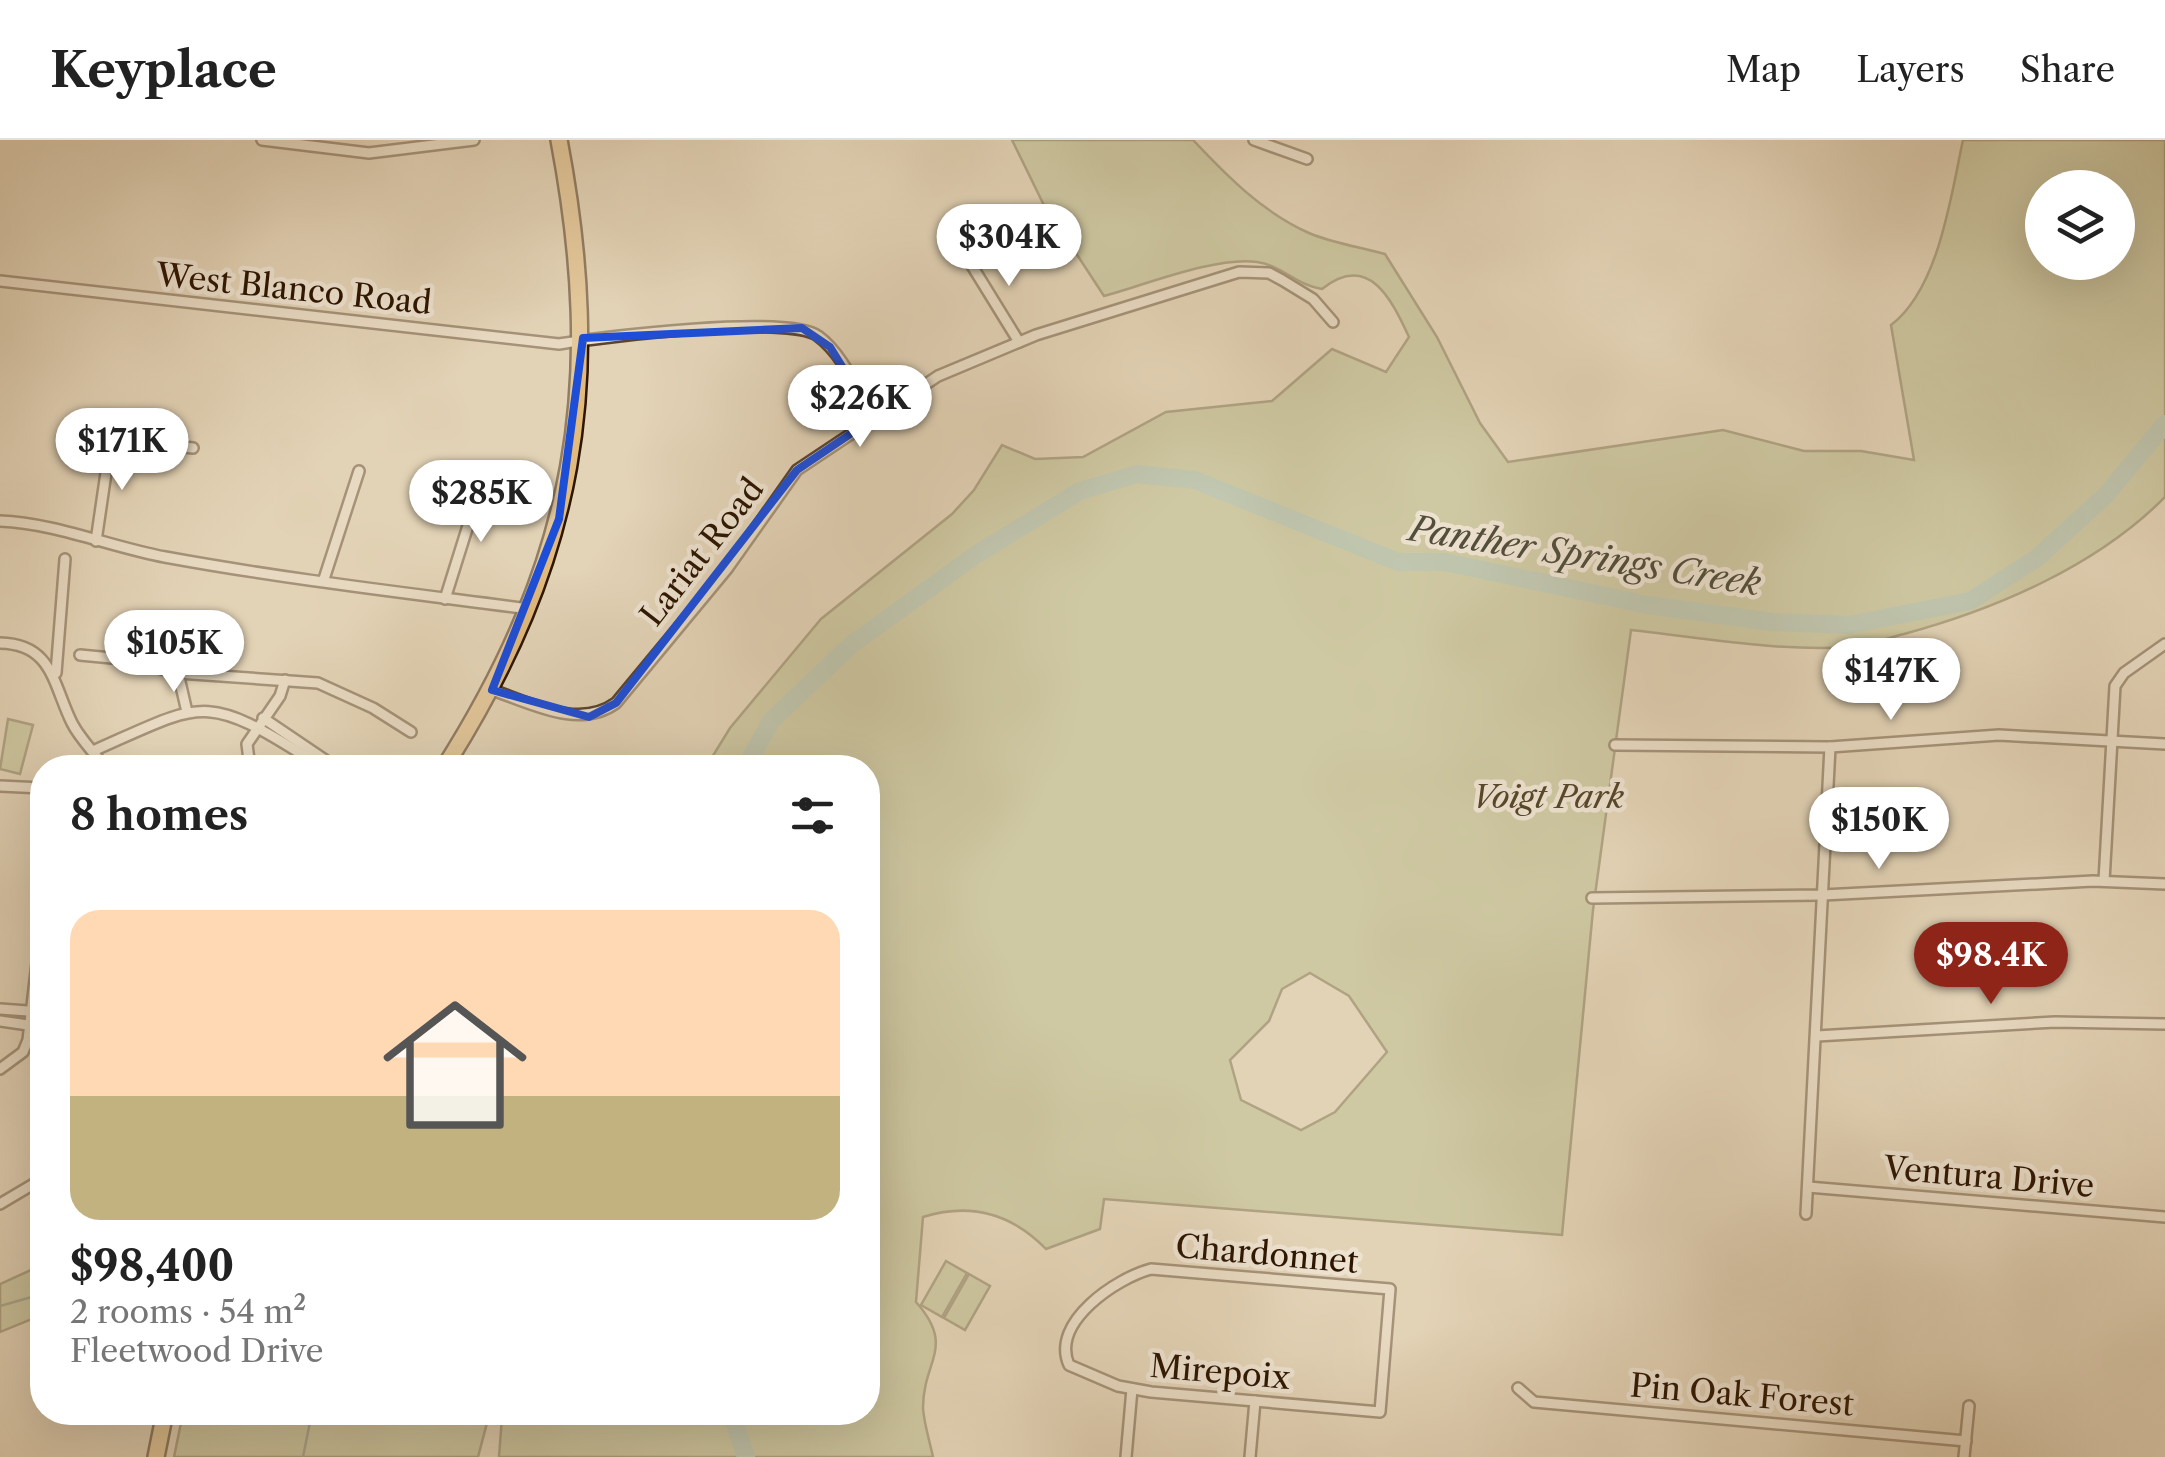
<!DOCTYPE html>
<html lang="en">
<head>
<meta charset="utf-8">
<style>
  :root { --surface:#fff; --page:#f6f6f6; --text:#222; --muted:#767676; --line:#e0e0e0; --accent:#8f2418 }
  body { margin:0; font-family:"Libre Caslon Text",serif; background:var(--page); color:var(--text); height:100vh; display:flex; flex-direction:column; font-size:38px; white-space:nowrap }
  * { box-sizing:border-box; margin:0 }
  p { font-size:32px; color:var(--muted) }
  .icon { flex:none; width:55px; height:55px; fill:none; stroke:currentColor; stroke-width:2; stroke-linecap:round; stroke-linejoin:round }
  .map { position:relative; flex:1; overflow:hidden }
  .drawer { position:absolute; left:30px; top:615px; width:850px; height:670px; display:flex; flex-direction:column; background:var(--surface); border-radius:40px; box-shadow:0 10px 40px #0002 }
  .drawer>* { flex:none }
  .fabs { position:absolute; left:2025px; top:30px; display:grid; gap:20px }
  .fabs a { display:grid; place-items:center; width:110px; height:110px; border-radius:50%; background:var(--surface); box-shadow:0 10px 40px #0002; font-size:50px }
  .price { position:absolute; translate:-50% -85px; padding:0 22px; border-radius:35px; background:#fff; color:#222; font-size:32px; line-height:65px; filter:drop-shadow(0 2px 5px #0008) }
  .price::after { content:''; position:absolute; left:50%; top:60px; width:30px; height:22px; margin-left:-15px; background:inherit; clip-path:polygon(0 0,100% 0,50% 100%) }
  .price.active { background:var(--accent); color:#fff }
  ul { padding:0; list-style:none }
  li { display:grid; align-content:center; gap:20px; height:530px; padding:0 40px }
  li span { display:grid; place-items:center; height:310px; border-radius:30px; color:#555 }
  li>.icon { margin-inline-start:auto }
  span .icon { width:180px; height:180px; fill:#fffc; stroke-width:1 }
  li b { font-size:42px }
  h2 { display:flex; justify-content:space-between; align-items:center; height:120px; padding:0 40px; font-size:42px }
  header { display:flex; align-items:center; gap:60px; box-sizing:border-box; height:140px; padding:0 50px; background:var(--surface); border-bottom:2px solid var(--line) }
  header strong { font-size:48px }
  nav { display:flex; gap:55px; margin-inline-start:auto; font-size:35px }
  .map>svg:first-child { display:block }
</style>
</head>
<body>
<header>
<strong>Keyplace</strong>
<nav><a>Map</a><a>Layers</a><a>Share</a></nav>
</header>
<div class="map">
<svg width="2165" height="1317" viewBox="0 0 2165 1317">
  <rect width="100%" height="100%" fill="#e3d3b7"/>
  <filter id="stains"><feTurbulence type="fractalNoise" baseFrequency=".002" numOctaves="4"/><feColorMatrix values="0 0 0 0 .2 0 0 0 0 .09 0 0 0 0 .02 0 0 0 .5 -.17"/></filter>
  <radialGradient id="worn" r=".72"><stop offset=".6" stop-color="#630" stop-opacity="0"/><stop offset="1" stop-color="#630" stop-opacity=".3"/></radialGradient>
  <g fill="#b5bc8d" stroke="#716846" stroke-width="2.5" fill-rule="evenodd">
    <path d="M1012,0h181c34,36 69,72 116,93 23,10 51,14 76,21l52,83 43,86 28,39 215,-32 81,21h57l53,9 -23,-135c48,-36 60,-130 72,-185h202v357c-68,69 -169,112 -261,137 -17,4 -35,12 -52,13 -73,5 -148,-9 -221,-17l-38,280 -31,325 -458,-36 -4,30 -54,20c-35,-36 -75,-47 -123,-32l-7,85c40,45 7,58 7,106 1,16 7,34 10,49h-434l3,-40 -15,6 -9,34h-304l9,-44 685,-1v-644l-162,-1 24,-39 91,-109 131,-105 22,-24 28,-45 33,14 48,-2 83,-45 106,-11 60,-52 54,23 23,-35c-18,-39 -41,-85 -87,-48 -24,-3 -41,-24 -65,-27 -41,-6 -112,23 -153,34l-34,-52 -11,-8zM2042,48h76v74h-76zM1310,833l39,23 38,56 -52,60 -34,18 -60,-30 -11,-40 39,-39 13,-32z"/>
    <path d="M8,579l25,6 -13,49 -20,-5z"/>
    <path d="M946,1121l21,12 -25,44 -21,-12z"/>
    <path d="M42,1125v50l-42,17v-48z"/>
    <path d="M969,1134l21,12 -25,44 -21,-12z"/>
  </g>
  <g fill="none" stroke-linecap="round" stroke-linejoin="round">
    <g stroke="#6d7765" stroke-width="2.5">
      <path d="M0,1166l42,-12"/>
      <path d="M303,1317l9,-45"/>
    </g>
    <g stroke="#97b9a8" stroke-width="18">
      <path d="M745,628l26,-47 80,-76 126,-91 103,-63 57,-17 58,6 203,82h47l203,43 124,17 77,3 121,-24 67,-43 69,-63 59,-71"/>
      <path d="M731,1272l15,45"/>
    </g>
    <defs>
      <g id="minor">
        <path d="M262,0l107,13 105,-13"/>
        <path d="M1254,0l53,19"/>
        <path d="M966,116l53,86"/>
        <path d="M0,141l559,63c42,-7 230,-30 259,-8 25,18 40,56 56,82"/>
        <path d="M0,381c55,2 111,26 165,36 120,22 242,36 364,52"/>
        <path d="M96,401l15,-102 82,9"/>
        <path d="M324,439l35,-108"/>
        <path d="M445,459l37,-118"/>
        <path d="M0,503c53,1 53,42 72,80 8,16 23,30 33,45"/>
        <path d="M80,515l42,4 56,14 140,10 55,25 38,24"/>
        <path d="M56,533l9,-114"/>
        <path d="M178,533l9,39"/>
        <path d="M492,550c39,13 87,40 124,13l111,-134 70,-99 141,-94 98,-41 203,-63 30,1 13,7 31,19 20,23"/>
        <path d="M263,578l74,50"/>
        <path d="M1615,605l215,2 169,-12 166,9"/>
        <path d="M93,611c107,-47 110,-60 213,6l6,11"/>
        <path d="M250,628l-3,-24 33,-48 5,-16"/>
        <path d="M0,646l42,2"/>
        <path d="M2104,741l11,-195 9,-13 41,-29"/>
        <path d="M1592,758l231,-3 270,-14 72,3"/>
        <path d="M0,869l42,3"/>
        <path d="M0,881l42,6"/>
        <path d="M1817,896l238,-14 110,2"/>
        <path d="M0,929l23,-17 5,-12 14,-120"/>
        <path d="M1808,1047l357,30"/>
        <path d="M0,1064l42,-25"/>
        <path d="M1806,1074l24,-467"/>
        <path d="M1151,1129l239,20 -10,123 -229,-20 -33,-6 -49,-21c-19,-43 48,-87 82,-96z"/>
        <path d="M1518,1248l16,14 432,39"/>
        <path d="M1126,1317l6,-68"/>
        <path d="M1250,1317l5,-56"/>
        <path d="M1964,1317l5,-51"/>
      </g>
      <g id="primary">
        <path d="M444,628c133,-210 161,-385 115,-628"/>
        <path d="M156,1317l9,-45"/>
      </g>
    </defs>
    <use href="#minor" stroke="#5a442e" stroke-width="14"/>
    <use href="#primary" stroke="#2d1500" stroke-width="20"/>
    <use href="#minor" stroke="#ede2d0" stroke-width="9"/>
    <use href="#primary" stroke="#e2ba7c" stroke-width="15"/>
  </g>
  <path d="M0 0H2165V1317H0ZM802,188l28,19 44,71 -77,52 -181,233 -27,14 -97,-27 67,-171 24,-181z" fill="#e3d3b7" fill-opacity=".55" fill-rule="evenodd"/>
  <path fill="none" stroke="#1d4ed8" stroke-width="8" stroke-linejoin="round" d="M802,188l28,19 44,71 -77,52 -181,233 -27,14 -97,-27 67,-171 24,-181z"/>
  <g text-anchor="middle" stroke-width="9" stroke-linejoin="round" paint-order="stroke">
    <g font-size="32" fill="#2d1500" stroke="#ede2d0">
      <text transform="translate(294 149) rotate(6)" y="11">West Blanco Road</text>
      <text transform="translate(702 412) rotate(-52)" y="11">Lariat Road</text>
      <text transform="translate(1989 1037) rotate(5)" y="11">Ventura Drive</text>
      <text transform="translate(1267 1114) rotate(5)" y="11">Chardonnet</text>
      <text transform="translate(1220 1232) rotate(5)" y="11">Mirepoix</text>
      <text transform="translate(1742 1255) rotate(5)" y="11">Pin Oak Forest</text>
    </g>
    <g font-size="32" font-style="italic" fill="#56472a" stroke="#ede2d0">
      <text x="1548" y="668">Voigt Park</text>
    </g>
    <g font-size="35" font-style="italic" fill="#524e3b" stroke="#ede2d0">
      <text transform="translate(1585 416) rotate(9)" y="12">Panther Springs Creek</text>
    </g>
  </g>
  <rect width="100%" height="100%" filter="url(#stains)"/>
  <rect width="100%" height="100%" fill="url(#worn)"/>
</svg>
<div class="fabs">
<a><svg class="icon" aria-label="layers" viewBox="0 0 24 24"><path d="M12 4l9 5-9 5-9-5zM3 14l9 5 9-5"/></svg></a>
</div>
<b class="price" style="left:1009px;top:149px">$304K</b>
<b class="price" style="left:860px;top:310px">$226K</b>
<b class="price" style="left:122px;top:353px">$171K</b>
<b class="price" style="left:481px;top:405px">$285K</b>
<b class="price" style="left:174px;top:555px">$105K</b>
<b class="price" style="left:1891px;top:583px">$147K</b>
<b class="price" style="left:1879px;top:732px">$150K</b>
<b class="price active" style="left:1991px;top:867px">$98.4K</b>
<section class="drawer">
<h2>8 homes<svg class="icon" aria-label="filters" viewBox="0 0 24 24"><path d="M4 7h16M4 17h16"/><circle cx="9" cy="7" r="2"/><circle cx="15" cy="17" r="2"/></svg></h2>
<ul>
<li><span style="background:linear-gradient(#ffd9b3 60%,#c2b280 0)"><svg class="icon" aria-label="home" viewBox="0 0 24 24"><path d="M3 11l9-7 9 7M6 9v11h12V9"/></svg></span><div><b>$98,400</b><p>2 rooms · 54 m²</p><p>Fleetwood Drive</p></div></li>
</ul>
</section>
</div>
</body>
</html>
